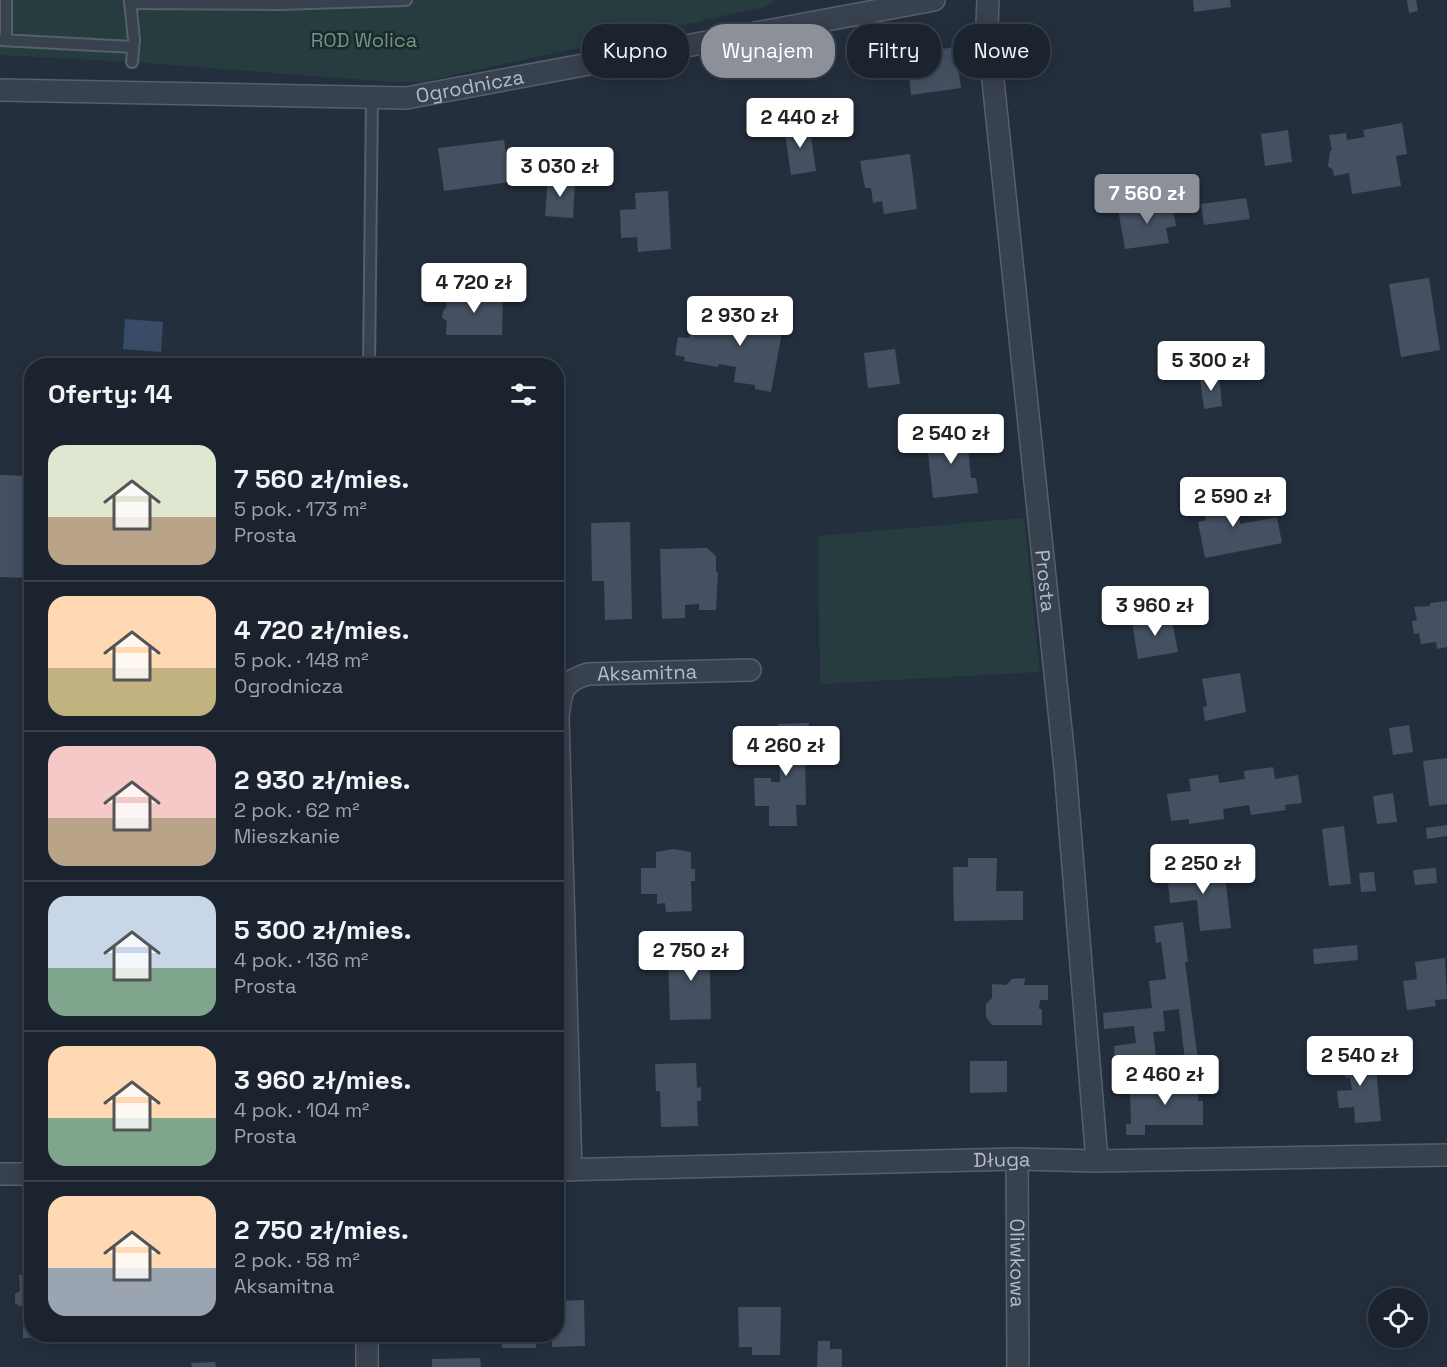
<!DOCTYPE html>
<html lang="pl">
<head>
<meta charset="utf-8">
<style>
  :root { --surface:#1b232e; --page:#242b36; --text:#f1f3f6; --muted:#a0a4aa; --line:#39404a; --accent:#8c9099 }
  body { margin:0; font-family:"Space Grotesk",sans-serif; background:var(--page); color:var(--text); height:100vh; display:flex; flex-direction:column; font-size:22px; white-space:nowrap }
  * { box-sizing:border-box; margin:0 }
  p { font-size:20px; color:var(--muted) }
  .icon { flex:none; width:33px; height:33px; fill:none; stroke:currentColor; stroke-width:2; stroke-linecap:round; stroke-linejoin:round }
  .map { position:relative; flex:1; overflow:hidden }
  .details { position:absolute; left:24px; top:358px; width:540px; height:984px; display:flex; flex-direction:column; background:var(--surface); border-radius:24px; box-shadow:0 3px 15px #0003,0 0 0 2px var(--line) }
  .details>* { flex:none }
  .top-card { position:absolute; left:582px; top:24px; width:570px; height:54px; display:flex; gap:12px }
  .tools { position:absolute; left:1368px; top:1288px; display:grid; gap:12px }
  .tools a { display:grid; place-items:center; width:60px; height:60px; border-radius:50%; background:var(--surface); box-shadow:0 3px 15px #0003,0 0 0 2px var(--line); font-size:30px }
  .price { position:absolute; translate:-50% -51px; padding:0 14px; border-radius:6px; background:#fff; color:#222; font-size:20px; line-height:39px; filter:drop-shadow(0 2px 3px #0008) }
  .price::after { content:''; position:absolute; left:50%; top:36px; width:18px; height:14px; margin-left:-9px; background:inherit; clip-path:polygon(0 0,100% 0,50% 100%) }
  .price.active { background:var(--accent); color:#fff }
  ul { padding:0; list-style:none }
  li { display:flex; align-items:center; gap:18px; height:150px; padding:0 24px }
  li+li { border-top:2px solid var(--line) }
  li span { display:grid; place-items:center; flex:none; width:168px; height:120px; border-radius:18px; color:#555 }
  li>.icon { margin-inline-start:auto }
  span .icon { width:72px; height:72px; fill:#fffc; stroke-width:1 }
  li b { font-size:26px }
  h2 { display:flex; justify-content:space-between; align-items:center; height:72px; padding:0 24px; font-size:26px }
  .chip { padding:0 21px; border-radius:24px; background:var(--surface); box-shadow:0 3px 15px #0003,0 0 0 2px var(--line); font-size:21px; line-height:54px }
  .chip.active { background:var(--accent); color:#fff }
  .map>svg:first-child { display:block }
</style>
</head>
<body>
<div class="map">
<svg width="1447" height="1367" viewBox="0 0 1447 1367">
  <rect width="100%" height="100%" fill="#242f3e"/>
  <g fill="#263c3f">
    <path d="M0,0h776l-11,7 -343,75h-30l-260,-20 -132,-7z"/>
    <path d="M1024,518l16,154 -220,12 -2,-148z"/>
  </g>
  <path fill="#394c67" d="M125,319l38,3 -2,30 -38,-3z"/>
  <g fill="#455162">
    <path d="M1193,0h37l1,7 -37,5z"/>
    <path d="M1407,0h9l2,11 -9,2z"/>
    <path d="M1038,34v4l7,-1 2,11 -20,4 -2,-15z"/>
    <path d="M955,47l6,41 -50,7 -3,-29 6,-1 -1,-4 23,-3 -1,-8z"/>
    <path d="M809,123l7,48 -25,4 -7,-49z"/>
    <path d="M1402,123l5,31 -11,2 5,30 -49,8 -3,-21 -15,3 -1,-6 -5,-4 2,-15h2l-3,-16 17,-2 1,7 18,-3 -2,-7z"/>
    <path d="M1288,130l4,32 -27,4 -4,-32z"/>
    <path d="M504,140l6,42 -66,9 -6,-43z"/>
    <path d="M910,154l7,55 -33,5 -2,-13 -9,2 -2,-15h-6l-5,-27z"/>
    <path d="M548,177l27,2 -2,39 -28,-2z"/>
    <path d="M668,191l3,58 -33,3 -1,-15 -16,1 -1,-28 16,-1 -1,-16z"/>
    <path d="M1246,198l4,21 -46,6 -3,-21z"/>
    <path d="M1172,202l4,24 -10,2 3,15 -44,6 -7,-40z"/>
    <path d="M1429,278l11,72 -39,7 -12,-73z"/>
    <path d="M447,294h56l-1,41h-56l1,-14 -5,-3 1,-7 3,-3z"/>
    <path d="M765,301l27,4 -5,28 -5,-1 -11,60 -16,-3v-4l-21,-3 2,-15 -17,-3 -1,3 -34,-6 1,-4 -10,-2 3,-18 11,1 3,-19 18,3 -1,6 36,5v-4l14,2z"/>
    <path d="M895,349l5,35 -32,4 -4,-35z"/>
    <path d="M408,362l34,1v3h-34z"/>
    <path d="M1219,375l3,31 -18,3 -4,-31z"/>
    <path d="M971,431l2,16h-5l3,31h5l2,15 -45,5 -7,-62z"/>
    <path d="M0,475l32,1v102l-32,-1z"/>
    <path d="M1234,492l6,32 37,-7 5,26 -77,15 -7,-36 8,-2 -4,-22z"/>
    <path d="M630,522l2,97 -27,1 -1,-39h-12l-1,-58z"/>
    <path d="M707,548l9,8v16h2l-2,38h-17v-6l-14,1v13l-23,1 -2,-70z"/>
    <path d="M1447,601v46l-10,2 -1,-7 -15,2 -2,-11 -5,1 -2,-13 5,-1 -3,-13 16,-1v-3z"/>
    <path d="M1171,615l7,37 -40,7 -6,-37z"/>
    <path d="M1240,673l6,39 -41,9 -2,-14 4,-1 -5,-27z"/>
    <path d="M809,723v31h-4l1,51h-10l1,21h-28v-20h-14l-1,-28h17v4h9l-2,-58z"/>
    <path d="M1409,725l4,27 -20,3 -4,-27z"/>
    <path d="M1447,758v46l-18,2 -6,-45z"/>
    <path d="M1273,767l2,12 23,-4 4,28 -17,2 1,5 -35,5 -2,-10 -26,4 1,10 -35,5v-5l-18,2 -4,-27 24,-3 -2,-12 29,-4 1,8 26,-4 -1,-8z"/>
    <path d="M1393,793l4,29 -20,2 -4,-28z"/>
    <path d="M1447,825v11l-20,3 -1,-11z"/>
    <path d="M1344,826l7,58 -22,2 -7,-57z"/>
    <path d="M673,849l18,3v17h4v12h-4l1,30 -26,1 -1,-9 -8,1v-10h-16v-26h15v-16z"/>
    <path d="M968,858h29l-1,33h27v29l-69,1 -1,-54h15z"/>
    <path d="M1224,866l7,62 -31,3 -3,-31 -27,3 -3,-30z"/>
    <path d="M1436,868l1,15 -22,2 -2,-15z"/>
    <path d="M1374,872l2,19 -15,1 -2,-19z"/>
    <path d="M1183,922l5,40h-3l14,106 -13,1 -7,-60 -16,2 2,20 -12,1 3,24 -41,5 -1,-15 22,-3 -2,-17 -30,3 -1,-16 49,-5 -3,-27 17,-2 -5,-37 -5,1 -2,-17z"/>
    <path d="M709,935l2,84 -41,1 -2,-67 24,-1v-16z"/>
    <path d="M1357,945l1,15 -44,4 -1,-15z"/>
    <path d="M1445,958l2,41 -12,1 1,6 -29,4 -4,-29 14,-2 -2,-17z"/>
    <path d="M1025,978l-1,7h24v15h-8l-1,9h3v16h-50l-6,-8v-13l6,-6v-14l14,1 6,-6z"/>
    <path d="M1353,1047l1,13 21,-2 6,63 -26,2 -1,-16 -15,1 -2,-17 15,-1 -2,-12h-5l-2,-17 -6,1 -2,-13z"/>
    <path d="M970,1061h37v31l-37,1z"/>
    <path d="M696,1063l1,25 4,-1v14h-4l1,25 -37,1 -1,-36h-4l-1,-27z"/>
    <path d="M1159,1071h8v13h31v17h5v24h-58v10h-19v-11h5l-1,-35h29z"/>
    <path d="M19,1275h13v60h19v2l-28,1v-32h-4l-4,-3v-9l5,-3z"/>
    <path d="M584,1300l1,46 -33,1v-12h4v-16h4l-1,-18z"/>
    <path d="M738,1307h43l-1,48h-28v-8h-13z"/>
    <path d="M501,1335h35v13h-34z"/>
    <path d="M818,1341h12v8h12v18h-25z"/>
    <path d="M480,1358l1,9h-49v-8z"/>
    <path d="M215,1362l1,5h-24l-1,-4z"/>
  </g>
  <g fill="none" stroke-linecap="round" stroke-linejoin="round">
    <defs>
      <g id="service">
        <path d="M6,0v40"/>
        <path d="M130,0l4,40 -2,22"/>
        <path d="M130,3l149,1 5,-4"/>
        <path d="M279,4l127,-4"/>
        <path d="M0,40l133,7"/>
        <path d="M369,366l3,-269"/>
      </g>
      <g id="minor">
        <path id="s1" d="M988,0l-1,23 78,745 32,393"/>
        <path id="s2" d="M0,90l406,8 528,-98"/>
        <path id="s3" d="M1017,1159l1,208"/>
        <path id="s4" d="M556,1170l461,-11 80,2 350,-6"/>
        <path id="s5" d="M571,1170l-13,-453c3,-25 3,-35 30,-43l162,-4"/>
        <path d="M0,1174h32"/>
        <path d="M367,1335v32"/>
      </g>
    </defs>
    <use href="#service" stroke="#565f6c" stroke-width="14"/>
    <use href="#minor" stroke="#565f6c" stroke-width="24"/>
    <use href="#service" stroke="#38414e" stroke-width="10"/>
    <use href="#minor" stroke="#38414e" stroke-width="21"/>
  </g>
  <g text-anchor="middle" stroke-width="5" stroke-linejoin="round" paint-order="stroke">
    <g font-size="20" fill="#6b9a76" stroke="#1d2633">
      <text x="364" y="47">ROD Wolica</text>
    </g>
    <g font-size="20" fill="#b4bcc9" stroke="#1d2633">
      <text dy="7" stroke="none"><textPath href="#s2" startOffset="471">Ogrodnicza</textPath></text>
      <text dy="7" stroke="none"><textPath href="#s1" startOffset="584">Prosta</textPath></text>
      <text dy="7" stroke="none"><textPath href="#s5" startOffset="570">Aksamitna</textPath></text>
      <text dy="7" stroke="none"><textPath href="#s4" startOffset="446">Długa</textPath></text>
      <text dy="7" stroke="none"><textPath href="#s3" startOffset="104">Oliwkowa</textPath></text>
    </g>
  </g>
</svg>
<div class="tools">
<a><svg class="icon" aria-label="locate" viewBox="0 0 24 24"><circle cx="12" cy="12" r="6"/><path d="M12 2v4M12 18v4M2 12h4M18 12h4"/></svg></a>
</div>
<b class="price" style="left:800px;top:149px">2 440 zł</b>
<b class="price" style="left:560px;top:198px">3 030 zł</b>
<b class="price active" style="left:1147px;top:225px">7 560 zł</b>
<b class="price" style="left:474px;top:314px">4 720 zł</b>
<b class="price" style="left:740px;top:347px">2 930 zł</b>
<b class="price" style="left:1211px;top:392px">5 300 zł</b>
<b class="price" style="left:951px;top:465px">2 540 zł</b>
<b class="price" style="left:1233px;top:528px">2 590 zł</b>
<b class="price" style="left:1155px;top:637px">3 960 zł</b>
<b class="price" style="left:786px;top:777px">4 260 zł</b>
<b class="price" style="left:1203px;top:895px">2 250 zł</b>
<b class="price" style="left:691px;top:982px">2 750 zł</b>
<b class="price" style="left:1360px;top:1087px">2 540 zł</b>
<b class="price" style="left:1165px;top:1106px">2 460 zł</b>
<div class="top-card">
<a class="chip">Kupno</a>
<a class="chip active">Wynajem</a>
<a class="chip">Filtry</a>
<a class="chip">Nowe</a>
</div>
<section class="details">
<h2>Oferty: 14<svg class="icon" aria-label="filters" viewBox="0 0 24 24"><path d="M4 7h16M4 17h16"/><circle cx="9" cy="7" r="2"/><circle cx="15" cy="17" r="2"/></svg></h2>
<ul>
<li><span style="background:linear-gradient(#dfe7d0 60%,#b9a48a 0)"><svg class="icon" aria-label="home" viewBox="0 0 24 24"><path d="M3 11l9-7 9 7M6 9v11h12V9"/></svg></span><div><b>7 560 zł/mies.</b><p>5 pok. · 173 m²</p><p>Prosta</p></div></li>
<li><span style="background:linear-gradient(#ffd9b3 60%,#c2b280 0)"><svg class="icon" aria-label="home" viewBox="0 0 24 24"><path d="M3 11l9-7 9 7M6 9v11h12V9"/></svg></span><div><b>4 720 zł/mies.</b><p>5 pok. · 148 m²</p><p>Ogrodnicza</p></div></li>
<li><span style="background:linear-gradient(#f6c9c9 60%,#b9a48a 0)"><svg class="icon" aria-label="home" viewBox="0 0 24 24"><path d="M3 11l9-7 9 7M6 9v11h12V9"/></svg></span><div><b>2 930 zł/mies.</b><p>2 pok. · 62 m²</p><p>Mieszkanie</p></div></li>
<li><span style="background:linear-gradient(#c9d6e8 60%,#7fa58c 0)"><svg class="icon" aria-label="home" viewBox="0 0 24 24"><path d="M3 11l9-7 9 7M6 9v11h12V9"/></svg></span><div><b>5 300 zł/mies.</b><p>4 pok. · 136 m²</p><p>Prosta</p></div></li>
<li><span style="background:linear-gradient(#ffd9b3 60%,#7fa58c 0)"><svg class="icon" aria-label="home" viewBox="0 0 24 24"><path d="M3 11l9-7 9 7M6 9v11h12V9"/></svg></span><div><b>3 960 zł/mies.</b><p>4 pok. · 104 m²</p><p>Prosta</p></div></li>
<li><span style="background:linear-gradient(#ffd9b3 60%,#9aa5b1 0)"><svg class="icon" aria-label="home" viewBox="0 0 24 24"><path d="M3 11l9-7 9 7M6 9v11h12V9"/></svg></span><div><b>2 750 zł/mies.</b><p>2 pok. · 58 m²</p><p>Aksamitna</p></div></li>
</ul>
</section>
</div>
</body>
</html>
